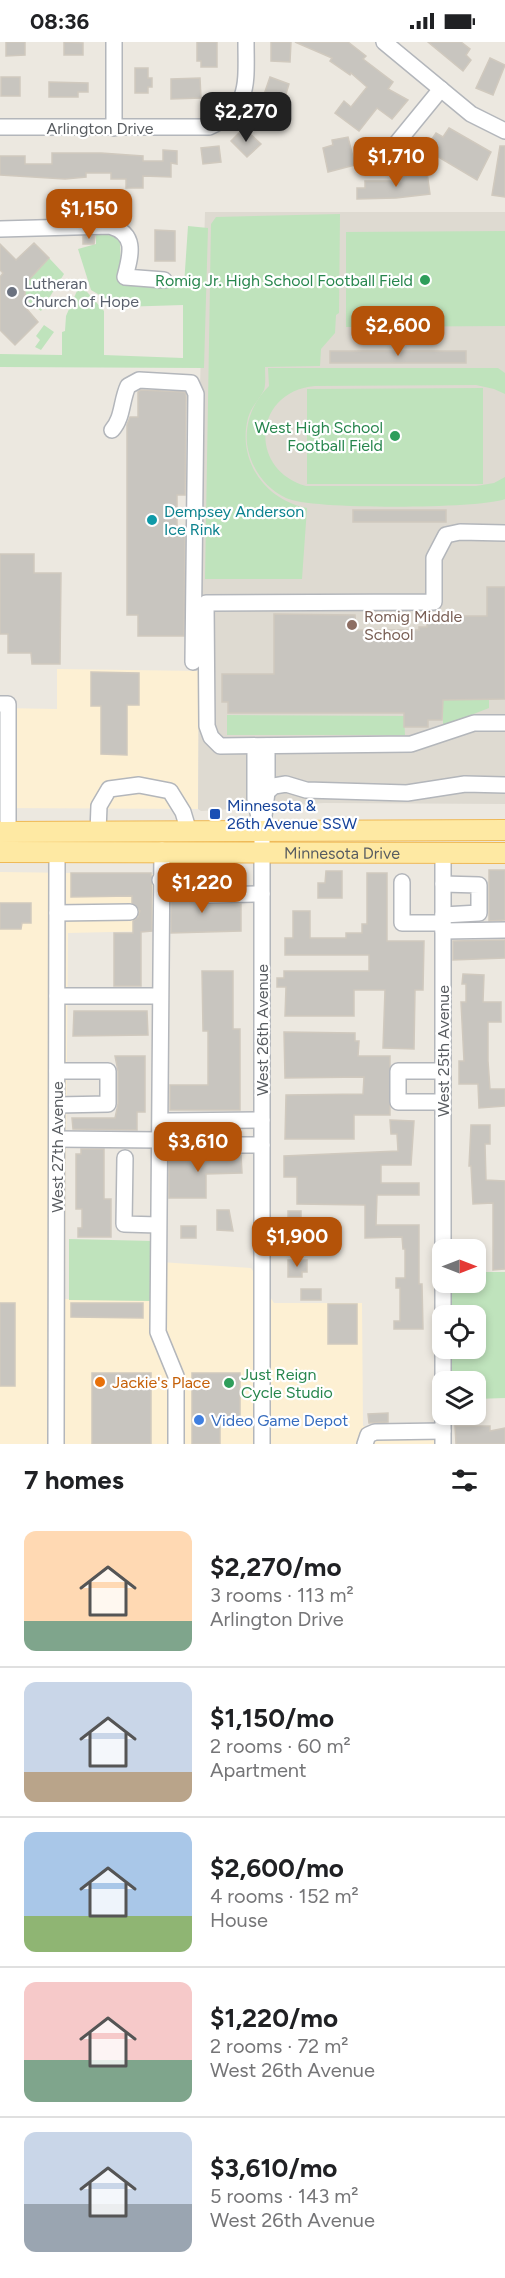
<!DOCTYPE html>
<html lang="en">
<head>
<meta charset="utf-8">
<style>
  :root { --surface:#fff; --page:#f2f2f2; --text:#202124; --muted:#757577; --line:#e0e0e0; --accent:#b45309 }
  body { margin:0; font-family:Figtree,sans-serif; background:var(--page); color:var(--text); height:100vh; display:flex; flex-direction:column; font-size:22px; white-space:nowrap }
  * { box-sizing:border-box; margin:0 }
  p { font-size:20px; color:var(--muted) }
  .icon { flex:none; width:33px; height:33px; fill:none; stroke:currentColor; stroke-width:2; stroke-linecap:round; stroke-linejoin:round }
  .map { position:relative; height:1402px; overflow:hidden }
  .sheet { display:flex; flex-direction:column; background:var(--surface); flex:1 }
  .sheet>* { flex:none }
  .needle { width:39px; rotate:90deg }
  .buttons { position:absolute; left:432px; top:1197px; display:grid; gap:12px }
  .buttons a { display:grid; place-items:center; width:54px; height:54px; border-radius:12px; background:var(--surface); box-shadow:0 3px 9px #0003; font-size:30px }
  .price { position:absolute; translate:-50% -51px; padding:0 14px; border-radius:12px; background:var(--accent); color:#fff; font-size:20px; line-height:39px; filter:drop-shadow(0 2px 3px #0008) }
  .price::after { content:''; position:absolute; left:50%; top:36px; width:18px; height:14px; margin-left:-9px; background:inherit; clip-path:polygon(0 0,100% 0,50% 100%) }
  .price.current { background:#222; color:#fff }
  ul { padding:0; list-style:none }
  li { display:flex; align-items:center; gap:18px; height:150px; padding:0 24px }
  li+li { border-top:2px solid var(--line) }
  li span { display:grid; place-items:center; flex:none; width:168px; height:120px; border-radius:12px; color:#555 }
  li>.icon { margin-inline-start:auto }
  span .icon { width:72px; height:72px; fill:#fffc; stroke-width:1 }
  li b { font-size:26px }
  h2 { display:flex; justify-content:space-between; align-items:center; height:72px; padding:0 24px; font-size:26px }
  .status { display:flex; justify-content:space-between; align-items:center; height:42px; padding:0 30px; background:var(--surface); direction:ltr }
  .status svg { height:16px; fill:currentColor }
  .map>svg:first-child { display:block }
</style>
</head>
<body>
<div class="status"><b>08:36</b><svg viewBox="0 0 49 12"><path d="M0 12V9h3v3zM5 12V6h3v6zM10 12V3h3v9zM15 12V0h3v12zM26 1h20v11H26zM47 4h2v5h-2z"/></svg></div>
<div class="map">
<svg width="505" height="1402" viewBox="0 0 505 1402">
  <rect width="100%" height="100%" fill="#ece8e0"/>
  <g fill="#fdf0d3">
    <path d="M57,627l143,2 -2,138 -198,-1v-100l57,1z"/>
    <path d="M0,830l156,2 -1,57 -87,2 -3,366 93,2 2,-39 91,6 23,35h88l1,123 72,3v15h-435z"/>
  </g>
  <path fill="#dedad1" d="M205,170h300v592l-181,-1 -123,8 -3,-2 2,-423z"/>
  <g fill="#bfe3bc">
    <path d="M340,172l-1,99 -3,2 -1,18 -14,16 -1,17 -55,1c0,6 1,17 -1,23 -5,10 -13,17 -16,28 -11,42 17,82 59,90l-5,71h-97l6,-355 5,-7z"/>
    <path d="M188,184l20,2 -4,140 -204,-1v-13l62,1v-23l3,-1 1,-15 14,-32 24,27v44l79,3v-53l-63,2 -29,-17 -13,-41 18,-5v-11l24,4 1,44 63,4z"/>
    <path d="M505,189v95l-159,1v-95z"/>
    <path d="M49,216l15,16 -23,37 -16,-12v-15z"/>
    <path d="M44,283l10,7 -13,18 -6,-3 5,-7 -4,-4z"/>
    <path d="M268,326h230l7,5v21l-11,-5 -18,-4 -161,1c-61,5 -68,83 -9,100h170l18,-3 11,-6v22c-25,10 -196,11 -219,-1 -21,-10 -36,-31 -39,-54 -2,-22 6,-42 22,-58z"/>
    <path d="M483,346v96h-176v-95z"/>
    <path d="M489,657v9l-46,18v-26z"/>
    <path d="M227,673l177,1 1,19h-178z"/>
    <path d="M69,1197l84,2 -1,60 -83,-1z"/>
    <path d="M476,1230h29v126l-29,1v-17l-25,-1v-32l25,-1v-32l-25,-1v-32l25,-1z"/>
  </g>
  <g fill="#c8c5bf" stroke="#d0c9be" stroke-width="1.5">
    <path d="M6,0h19v13l-19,1z"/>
    <path d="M64,0l19,1v12h-19z"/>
    <path d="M197,0h20v25h-16v-6h-4z"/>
    <path d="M271,0h20l-1,20 -19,-1z"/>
    <path d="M295,0h53l18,14 -3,3 30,23 -5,7 20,11 -16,19 -15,-11 -18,23 -24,-18 9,-12 7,6 16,-20 -16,-14 -1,2 -20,-14 2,-3z"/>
    <path d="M428,0h33l9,7 -4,6 5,5 -8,11z"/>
    <path d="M490,16l15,7 -12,30 -17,-7z"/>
    <path d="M135,26h13v10h4v9h-4v6h-13z"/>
    <rect x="1" y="35" width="19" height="19"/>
    <path d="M270,35l19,7 -9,30 -20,-8z"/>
    <path d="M200,36l1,20 -30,1v-20z"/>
    <path d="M49,40l39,1v9h-10v5h-29z"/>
    <path d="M244,86l17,16 -14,13 -16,-16z"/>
    <path d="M449,86l42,24 -14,28 -52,-31 11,-16 7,4z"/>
    <path d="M348,95l7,28 -27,7 -5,-24 10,-3 -1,-5z"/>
    <path d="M219,104l2,16 -18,2 -2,-16z"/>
    <path d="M500,104h5v51l-13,-2z"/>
    <path d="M163,108l14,1v13l-6,-1v14l-28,-1v12h-17v-9h-15v-6h-25v4l-21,2 -65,-4v-19h25v8h27v-11h49l42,3v5h20z"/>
    <path d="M427,130l3,22 -34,4 -39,1v-11h8v-7h36l-1,-5z"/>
    <path d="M155,188l20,1v30h-20z"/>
    <path d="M83,194h12l-1,8h-11z"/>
    <path d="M34,201l15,15 -24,26v23l13,15 -23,23 -15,-15v-53l3,-4 -3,-3v-26l16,16z"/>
    <rect x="330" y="309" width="136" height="12"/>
    <path d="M141,348l44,2 1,4 -1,99h-8v34h8l-1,107h-46v-21h-11v-190l3,-8h8v-25z"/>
    <rect x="353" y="468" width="93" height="12"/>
    <path d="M0,512h34v19h27l-1,91h-28l-1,-11h-23v-19h-8z"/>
    <path d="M487,545h18v112l-62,1 -1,20h-14v7h-24v-14h-176v-11h-6v-28h52v-60l81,1 1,15h63v-3h8v-11h60z"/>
    <path d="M91,630l48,1v32h-12v50l-26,-1v-48h-10z"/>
    <path d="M489,828h16v50l-16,1z"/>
    <path d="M326,829h16v27h-24v-15h7z"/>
    <path d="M212,830h28v11l-23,1z"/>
    <path d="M71,831h80l1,58 -11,1v54h-27v-53h19v-12l5,-4 2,-6 -8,-8v-7l-61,1z"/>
    <path d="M367,831h20v68h37l-1,49h-8l-1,59 -31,-1 2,-58h-31v26h-69l1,-29h-9v-9h7v-7h85v-16h-84v-17h8v-27h17v27h36v-5h16v-9h5z"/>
    <path d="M171,848h27l3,11 5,3h35v27l-70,2z"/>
    <path d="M0,861h31v20h-9l-1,6h-21z"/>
    <path d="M505,898v18l-52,2v-19z"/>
    <path d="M202,929h31v58h7v81h-70v-25h38v-54h-5z"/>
    <path d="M463,932l21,1 -1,27h18v20h-13v39l2,28h15v17l-26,2 -1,-24h-19v-23h5l-3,-59h5v-18h-4z"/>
    <path d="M74,969h73l1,24 -75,1z"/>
    <path d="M284,990l71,1v8h4l-1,15h32v59h-36v24h-69l1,-44 77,-1 1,-17 -79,1z"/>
    <path d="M115,1014h30v56h-8v18l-64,-1 -1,-11h43l3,-14v-33z"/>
    <path d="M390,1078l24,1 -3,44h-30v18h38v12h-42l-1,30h43v59h3l1,45h-29v-8h6v-33h-4v-10h9v-29h-2l-1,-12 -37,1v-33l-68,-1v-27h-13v-21l114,-5 -1,-17h-6z"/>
    <path d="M471,1083h19v19h-5l1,36 19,1v88l-12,1v-67l-20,1 -2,-38h-2z"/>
    <path d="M81,1107h23v50h7v38h-33v-9h4v-19h-6v-55h5z"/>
    <path d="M169,1113h72l1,18 -36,1v24h-37z"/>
    <path d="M217,1168h12l4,21 -16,-1z"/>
    <rect x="288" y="1169" width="13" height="17"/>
    <rect x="181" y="1184" width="15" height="12"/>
    <path d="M288,1218h19v12h-5v5h-14z"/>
    <rect x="301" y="1247" width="20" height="11"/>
    <rect x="0" y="1261" width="15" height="83"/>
    <path d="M71,1261h72v15l-72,-1z"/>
    <rect x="328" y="1262" width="29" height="40"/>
    <rect x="92" y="1331" width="59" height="71"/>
    <path d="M192,1331h48v44h-20v27h-28z"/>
    <path d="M388,1371v9l-19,1 -1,-9z"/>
    <path d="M455,1384h35v5l15,-3v16h-49z"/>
  </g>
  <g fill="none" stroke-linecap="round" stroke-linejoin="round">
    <defs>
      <g id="minor">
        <path d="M114,0v86"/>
        <path d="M384,0l87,72 34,17"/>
        <path d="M0,85h209c42,-18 37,-45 37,-85"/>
        <path d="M396,102l45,-55"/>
        <path d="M0,187l110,-3c27,8 21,28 15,51l39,3"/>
        <path d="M112,388c11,-12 9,-29 16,-44l11,-6 52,3 5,11 -3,268"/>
        <path d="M505,491l-45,-1 -14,3 -12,23v44l-228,1 1,123 4,11 9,9 191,-2 63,-21h31"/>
        <path d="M0,662h8v128"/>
        <path d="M255,704v53l4,18"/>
        <path d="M267,750l7,-6 12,-2 20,6 101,3 58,-9 40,1"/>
        <path d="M98,790l1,-26 10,-17 30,-4 31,6 13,21 6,20"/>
        <path d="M162,808l-4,482 18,44v68"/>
        <path d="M443,811v397"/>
        <path d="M160,838h46l3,15 53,-1"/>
        <path d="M402,840v41h41"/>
        <path d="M443,842l36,1v28l-36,2"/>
        <path d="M57,871l73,-1"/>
        <path d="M443,889l62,-1"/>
        <path d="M57,954h103"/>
        <path d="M443,1029h-45v31h45"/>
        <path d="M57,1063l51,-1v-33h-51"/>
        <path d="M168,1079l94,-1"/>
        <path d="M57,1097l102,1"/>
        <path d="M169,1103h93"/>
        <path d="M125,1116l-1,66 34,1"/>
        <path d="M443,1240v34"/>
        <path d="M443,1306v34"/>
        <path d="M443,1372v30"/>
        <path d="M56,1402l1,-593"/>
        <path d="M262,1402v-612l5,-40v-46"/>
        <path d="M365,1402l3,-9 7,-3 68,-1"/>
      </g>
      <g id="major">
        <path d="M0,790l505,-2"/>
        <path id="s1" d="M0,810l505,1"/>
      </g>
    </defs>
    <use href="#minor" stroke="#b3b6bb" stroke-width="18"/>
    <use href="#major" stroke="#efb956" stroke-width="22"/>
    <use href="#minor" stroke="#fff" stroke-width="15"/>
    <use href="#major" stroke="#fee9a3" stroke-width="20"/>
  </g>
  <g fill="#2e9e5b" stroke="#fff" stroke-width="2">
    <circle cx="425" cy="238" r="6"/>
    <circle cx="395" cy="394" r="6"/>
    <circle cx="229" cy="1341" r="6"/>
  </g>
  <circle fill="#6b7280" stroke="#fff" stroke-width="2" cx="12" cy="250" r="6"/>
  <circle fill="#0f9aa8" stroke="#fff" stroke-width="2" cx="152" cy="478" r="6"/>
  <circle fill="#8d6e63" stroke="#fff" stroke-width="2" cx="352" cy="583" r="6"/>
  <rect fill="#1a4fb4" stroke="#fff" stroke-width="2" x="209" y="766" width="12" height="12" rx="3"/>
  <circle fill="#e8710a" stroke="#fff" stroke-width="2" cx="100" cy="1340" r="6"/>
  <circle fill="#3f7fe0" stroke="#fff" stroke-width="2" cx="199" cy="1378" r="6"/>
  <g text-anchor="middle" stroke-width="4.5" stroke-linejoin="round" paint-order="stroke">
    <g font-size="16" fill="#595d61" stroke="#fff">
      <text x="100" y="92">Arlington Drive</text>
      <text dy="6" stroke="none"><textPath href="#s1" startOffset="342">Minnesota Drive</textPath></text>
      <text transform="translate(262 988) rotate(-90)" y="6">West 26th Avenue</text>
      <text transform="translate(443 1009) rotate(-90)" y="6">West 25th Avenue</text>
      <text transform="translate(57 1105) rotate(-90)" y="6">West 27th Avenue</text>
    </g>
    <g font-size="16" fill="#27864d" stroke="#fff" text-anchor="end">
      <text x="413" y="244">Romig Jr. High School Football Field</text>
      <text x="383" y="391">West High School<tspan x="383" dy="18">Football Field</tspan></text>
      <text x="241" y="1338" text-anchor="start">Just Reign<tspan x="241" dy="18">Cycle Studio</tspan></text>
    </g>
    <g font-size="16" fill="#5b616d" stroke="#fff" text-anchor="start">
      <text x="24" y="247">Lutheran<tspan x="24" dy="18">Church of Hope</tspan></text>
    </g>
    <g font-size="16" fill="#0d838f" stroke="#fff" text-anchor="start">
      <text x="164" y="475">Dempsey Anderson<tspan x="164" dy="18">Ice Rink</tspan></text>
    </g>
    <g font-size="16" fill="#785e54" stroke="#fff" text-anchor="start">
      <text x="364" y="580">Romig Middle<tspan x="364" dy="18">School</tspan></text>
    </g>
    <g font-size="16" fill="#164399" stroke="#fff" text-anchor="start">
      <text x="227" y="769">Minnesota &amp;<tspan x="227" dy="18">26th Avenue SSW</tspan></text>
    </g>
    <g font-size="16" fill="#c56008" stroke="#fff" text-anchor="start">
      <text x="112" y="1346">Jackie's Place</text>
    </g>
    <g font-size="16" fill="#366cbe" stroke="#fff" text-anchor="start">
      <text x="211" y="1384">Video Game Depot</text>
    </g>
  </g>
</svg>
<div class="buttons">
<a><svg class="needle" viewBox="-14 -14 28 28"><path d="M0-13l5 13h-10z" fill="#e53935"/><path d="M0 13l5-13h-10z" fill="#757577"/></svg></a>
<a><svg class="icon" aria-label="locate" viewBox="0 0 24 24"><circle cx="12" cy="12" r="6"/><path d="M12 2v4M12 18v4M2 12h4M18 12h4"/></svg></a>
<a><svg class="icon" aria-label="layers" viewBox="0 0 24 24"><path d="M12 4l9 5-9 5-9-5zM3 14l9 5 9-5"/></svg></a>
</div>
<b class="price current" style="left:246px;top:101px">$2,270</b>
<b class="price" style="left:396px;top:146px">$1,710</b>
<b class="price" style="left:89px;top:198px">$1,150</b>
<b class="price" style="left:398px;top:315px">$2,600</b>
<b class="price" style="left:202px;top:872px">$1,220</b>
<b class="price" style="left:198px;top:1131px">$3,610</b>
<b class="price" style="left:297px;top:1226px">$1,900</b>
</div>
<section class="sheet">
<h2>7 homes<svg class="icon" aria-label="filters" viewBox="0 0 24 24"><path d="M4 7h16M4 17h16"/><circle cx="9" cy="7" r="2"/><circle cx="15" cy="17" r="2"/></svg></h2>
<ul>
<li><span style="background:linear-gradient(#ffd9b3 75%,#7fa58c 0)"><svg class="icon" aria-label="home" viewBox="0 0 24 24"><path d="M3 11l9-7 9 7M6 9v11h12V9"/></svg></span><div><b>$2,270/mo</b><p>3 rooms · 113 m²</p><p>Arlington Drive</p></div></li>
<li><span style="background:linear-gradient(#c9d6e8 75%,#b9a48a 0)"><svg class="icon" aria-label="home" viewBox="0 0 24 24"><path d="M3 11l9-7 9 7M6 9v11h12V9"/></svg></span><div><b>$1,150/mo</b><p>2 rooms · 60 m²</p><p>Apartment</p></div></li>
<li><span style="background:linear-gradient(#a9c7e8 70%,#8fb573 0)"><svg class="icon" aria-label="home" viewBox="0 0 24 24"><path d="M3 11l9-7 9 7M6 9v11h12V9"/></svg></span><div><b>$2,600/mo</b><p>4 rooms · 152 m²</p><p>House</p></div></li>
<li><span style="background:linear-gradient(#f6c9c9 65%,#7fa58c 0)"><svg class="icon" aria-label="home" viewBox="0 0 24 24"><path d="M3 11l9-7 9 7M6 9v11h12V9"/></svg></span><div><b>$1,220/mo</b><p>2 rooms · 72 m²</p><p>West 26th Avenue</p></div></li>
<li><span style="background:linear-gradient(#c9d6e8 60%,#9aa5b1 0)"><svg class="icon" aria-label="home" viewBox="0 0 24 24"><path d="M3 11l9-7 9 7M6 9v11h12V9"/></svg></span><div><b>$3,610/mo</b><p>5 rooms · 143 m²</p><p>West 26th Avenue</p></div></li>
</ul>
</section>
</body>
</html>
